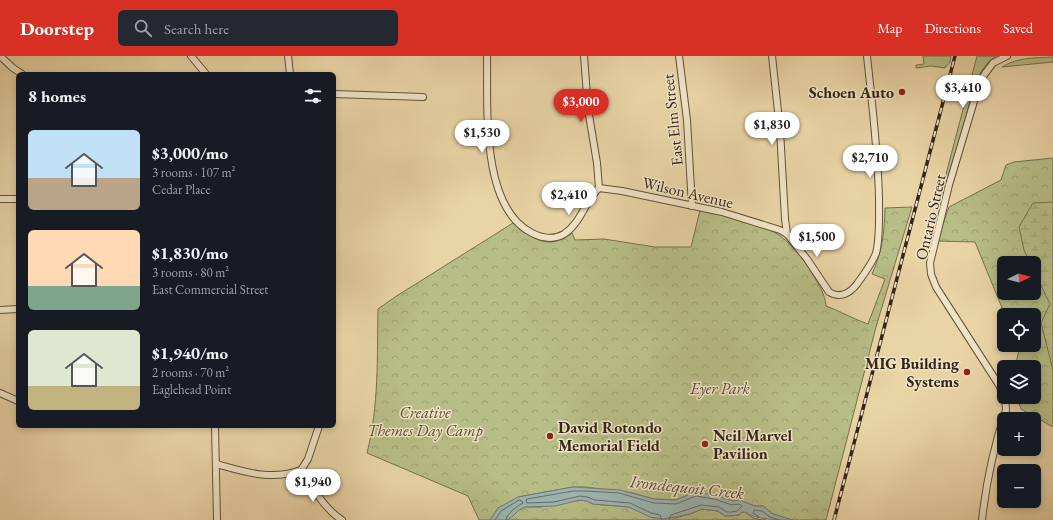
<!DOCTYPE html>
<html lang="en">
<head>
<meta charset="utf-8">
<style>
  :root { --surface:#171b24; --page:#242831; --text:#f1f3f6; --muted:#9ea1a6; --accent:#d93025 }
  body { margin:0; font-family:"EB Garamond",serif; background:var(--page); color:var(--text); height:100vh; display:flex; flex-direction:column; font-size:15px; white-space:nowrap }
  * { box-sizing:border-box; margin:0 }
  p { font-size:13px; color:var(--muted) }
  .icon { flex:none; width:22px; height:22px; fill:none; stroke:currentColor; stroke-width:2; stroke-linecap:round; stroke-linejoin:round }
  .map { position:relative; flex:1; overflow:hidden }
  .side { position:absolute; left:16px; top:16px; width:320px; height:356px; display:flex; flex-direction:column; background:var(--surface); border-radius:6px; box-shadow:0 2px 6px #0003 }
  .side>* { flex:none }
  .needle { width:26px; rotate:84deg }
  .controls { position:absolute; left:997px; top:200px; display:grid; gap:8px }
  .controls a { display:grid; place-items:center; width:44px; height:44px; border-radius:6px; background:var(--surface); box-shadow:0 2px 6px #0003; font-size:20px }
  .price { position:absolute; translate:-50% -34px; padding:0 9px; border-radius:14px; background:#fff; color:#222; font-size:13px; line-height:26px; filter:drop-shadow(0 1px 2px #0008) }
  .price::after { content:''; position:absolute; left:50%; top:24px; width:12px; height:9px; margin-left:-6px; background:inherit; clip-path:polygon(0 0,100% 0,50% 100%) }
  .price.current { background:var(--accent); color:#fff }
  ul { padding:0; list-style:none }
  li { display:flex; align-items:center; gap:12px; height:100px; padding:0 12px }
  li span { display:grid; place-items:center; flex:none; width:112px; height:80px; border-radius:6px; color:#555 }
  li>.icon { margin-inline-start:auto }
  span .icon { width:48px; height:48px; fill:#fffc; stroke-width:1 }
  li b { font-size:17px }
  h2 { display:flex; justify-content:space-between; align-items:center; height:48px; padding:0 12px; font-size:17px }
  header { display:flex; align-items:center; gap:24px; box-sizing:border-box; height:56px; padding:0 20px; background:var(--accent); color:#fff }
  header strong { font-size:19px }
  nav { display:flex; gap:22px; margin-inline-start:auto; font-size:14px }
  .search { width:280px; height:36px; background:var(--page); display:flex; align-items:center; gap:10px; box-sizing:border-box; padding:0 14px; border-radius:6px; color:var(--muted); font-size:15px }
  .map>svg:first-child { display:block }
</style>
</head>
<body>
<header>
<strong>Doorstep</strong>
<div class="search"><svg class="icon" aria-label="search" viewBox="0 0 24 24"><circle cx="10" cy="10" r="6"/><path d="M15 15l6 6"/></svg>Search here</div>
<nav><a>Map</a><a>Directions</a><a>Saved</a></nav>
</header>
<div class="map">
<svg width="1053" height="464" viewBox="0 0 1053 464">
  <defs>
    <pattern id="forest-crowns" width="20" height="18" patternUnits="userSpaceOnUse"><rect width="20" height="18" fill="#b7bd86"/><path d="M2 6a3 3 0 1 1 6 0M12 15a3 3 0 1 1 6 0" fill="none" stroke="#9ea273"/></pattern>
    <pattern id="wetland-marsh" width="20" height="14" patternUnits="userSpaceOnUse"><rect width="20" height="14" fill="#b7bd86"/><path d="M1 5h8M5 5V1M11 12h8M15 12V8" fill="none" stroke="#9ea273"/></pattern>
  </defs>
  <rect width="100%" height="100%" fill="#e9d4a6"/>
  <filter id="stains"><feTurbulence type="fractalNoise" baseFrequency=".005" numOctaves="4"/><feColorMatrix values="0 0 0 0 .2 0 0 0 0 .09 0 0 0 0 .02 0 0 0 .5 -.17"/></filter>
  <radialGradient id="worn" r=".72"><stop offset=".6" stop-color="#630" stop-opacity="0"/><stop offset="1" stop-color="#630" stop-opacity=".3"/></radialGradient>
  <g fill="#b7bd86" stroke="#767150">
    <path d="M923,0h28l-1,6 -5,6 -14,-2 -15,2v-3l8,-1z"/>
    <path d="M977,0h19c-10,7 -16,16 -21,27l-27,101c-1,5 -3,10 -8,13z"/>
    <path d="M1053,1v5l-51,5c16,-10 33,-9 51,-10z"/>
  </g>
  <g fill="url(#forest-crowns)" stroke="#767150" fill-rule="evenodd">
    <path d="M1053,102v269l-32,-18 -4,-12h17v-30h-19l4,-17 -2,-5h17v-30h-29l-30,-73 -38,-1 12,-34 52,-27 5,-15 8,-3zM1004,207h30v30h-30z"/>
    <path d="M912,151l-36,120 -50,193h-35l-18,-6 -10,-8h-8l-16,-6 -6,1 -38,-9 -19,8 -22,-1 -21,-6 -48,-6h-12l-55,10 1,13 6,-3h15l40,-7 7,1 6,3 36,3 24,10 22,1 15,-4 12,-5 16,2 7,5h7l7,-1 3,-3h3c6,6 13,8 21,8h-287l-11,-24 -101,-43c12,-47 10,-96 11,-144l17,-12 118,-74c19,16 36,28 59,10l3,7 29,-1 51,8h36l9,-37c23,6 53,10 74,22 16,9 30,27 39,43 6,10 12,19 13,31 14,5 27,13 42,18l17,-45 -13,-5c11,-25 12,-39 13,-66z"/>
  </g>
  <path fill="url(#wetland-marsh)" stroke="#767150" d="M1053,146v168l-12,-47 9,-19 -16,-33v-8h-4l-6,-13 -5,-23 14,-24z"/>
  <path fill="#9cb5b2" stroke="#727b75" d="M573,431l47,3 34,9 22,1 19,-8 19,3 19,6 6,-1 16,6h8l10,8 20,6c-15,0 -37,0 -48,-8h-3l-3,3 -14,1 -7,-5 -16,-2 -12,5 -27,5 -13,-2 -21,-10 -36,-3 -6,-3 -7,-1 -25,6 -30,1 -6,3 -7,7 -5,3h-17l8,-12 20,-11z"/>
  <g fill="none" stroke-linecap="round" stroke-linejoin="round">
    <g stroke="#686d66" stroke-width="1">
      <path d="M495,464l6,-9 18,-11 3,1 1,2c-7,4 -16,10 -17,17"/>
      <path d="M662,464l-2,-5 -9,-2 -21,-10 -35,-3 -8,-3 -7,-1 -26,6 -27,1 -1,-3 1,-1 46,-8h12l34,2 35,10 22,1 20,-8 18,3 18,6 7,-1 3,2 -5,5 -6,1h-4l-8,-5 -18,-2 -30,10 -2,5"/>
      <path d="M758,464v-4l-5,-3 1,-3 8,1 8,6 10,3"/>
    </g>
    <defs>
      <g id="street">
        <path d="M0,0l13,12 9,6"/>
        <path d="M191,0l15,18"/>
        <path d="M288,0l2,18"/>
        <path d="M487,0c1,50 -7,151 45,177 10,5 22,7 32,1 17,-11 21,-33 35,-46l23,3 100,21 58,18 7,4 20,25 22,33c11,7 21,1 28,-8 7,-10 15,-20 19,-31 4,-14 3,-40 3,-55 -1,-47 -7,-95 -12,-142"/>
        <path d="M584,0l4,53 9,54 2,25"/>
        <path d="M679,0l8,64 5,86"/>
        <path d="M772,0l8,74 5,89 2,15"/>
        <path d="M334,38l89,3"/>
        <path d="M0,143h18"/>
        <path d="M0,254l18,-1"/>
        <path d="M0,337l18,8"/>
        <path d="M215,370l2,94"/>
        <path d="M216,408c29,8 55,17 85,6"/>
        <path d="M301,414c12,17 23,39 41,50"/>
        <path d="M301,414l7,-11 11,-33"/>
        <path d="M982,464c4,-37 12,-74 24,-110 0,-9 -3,-17 -7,-25l-63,-98 -5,-13 -1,-11 19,-78 26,-87 9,-23 9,-12 14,-7"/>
      </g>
    </defs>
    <use href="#street" stroke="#61513c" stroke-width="8"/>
    <use href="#street" stroke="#f1e3c5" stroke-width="6"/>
    <defs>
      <path id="rail" d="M834,464l121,-464"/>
    </defs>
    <use href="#rail" stroke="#342519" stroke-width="3.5"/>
    <use href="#rail" stroke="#f1e3c5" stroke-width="2" stroke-dasharray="6" stroke-linecap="butt"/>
  </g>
  <g fill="#8f2418" stroke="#f1e3c5" stroke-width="1.5">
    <circle cx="902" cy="36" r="4"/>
    <circle cx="967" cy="316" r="4"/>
    <circle cx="550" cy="380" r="4"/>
    <circle cx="705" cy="388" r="4"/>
  </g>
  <g text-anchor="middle" stroke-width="3" stroke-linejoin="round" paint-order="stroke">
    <g font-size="16" font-weight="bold" fill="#342519" stroke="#f1e3c5" text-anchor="end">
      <text x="894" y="42">Schoen Auto</text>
      <text x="959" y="313">MIG Building<tspan x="959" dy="18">Systems</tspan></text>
      <text x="558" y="377" text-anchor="start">David Rotondo<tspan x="558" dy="18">Memorial Field</tspan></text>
      <text x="713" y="385" text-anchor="start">Neil Marvel<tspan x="713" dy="18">Pavilion</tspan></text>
    </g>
    <g font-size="16" fill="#342519" stroke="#f1e3c5">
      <text transform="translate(672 64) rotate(-96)" y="6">East Elm Street</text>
      <text transform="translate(688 136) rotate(13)" y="6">Wilson Avenue</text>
      <text transform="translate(930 161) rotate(-77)" y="6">Ontario Street</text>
    </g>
    <g font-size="16" font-style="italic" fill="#554b34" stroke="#f1e3c5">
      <text x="720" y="338">Eyer Park</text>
      <text x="425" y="362">Creative<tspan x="425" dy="18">Themes Day Camp</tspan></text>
    </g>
    <g font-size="17" font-style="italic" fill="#4e493f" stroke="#f1e3c5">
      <text transform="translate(687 431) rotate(6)" y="6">Irondequoit Creek</text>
    </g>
  </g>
  <rect width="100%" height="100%" filter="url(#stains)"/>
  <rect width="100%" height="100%" fill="url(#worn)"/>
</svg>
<div class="controls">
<a><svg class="needle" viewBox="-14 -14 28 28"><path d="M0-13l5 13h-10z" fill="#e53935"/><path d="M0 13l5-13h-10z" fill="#9ea1a6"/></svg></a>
<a><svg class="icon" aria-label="locate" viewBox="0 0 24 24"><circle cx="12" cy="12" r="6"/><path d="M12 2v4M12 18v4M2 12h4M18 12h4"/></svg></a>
<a><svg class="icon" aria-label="layers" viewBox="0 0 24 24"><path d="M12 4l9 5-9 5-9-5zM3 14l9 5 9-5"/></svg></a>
<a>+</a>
<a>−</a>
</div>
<b class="price" style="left:963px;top:53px">$3,410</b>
<b class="price current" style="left:581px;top:67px">$3,000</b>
<b class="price" style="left:772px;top:90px">$1,830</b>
<b class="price" style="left:482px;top:98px">$1,530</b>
<b class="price" style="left:870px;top:123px">$2,710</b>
<b class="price" style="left:569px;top:160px">$2,410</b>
<b class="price" style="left:817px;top:202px">$1,500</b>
<b class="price" style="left:313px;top:447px">$1,940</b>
<section class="side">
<h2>8 homes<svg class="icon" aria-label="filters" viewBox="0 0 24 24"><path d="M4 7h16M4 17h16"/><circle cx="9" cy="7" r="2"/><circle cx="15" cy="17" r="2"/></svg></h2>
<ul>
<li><span style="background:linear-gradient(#bfe0f5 60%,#b9a48a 0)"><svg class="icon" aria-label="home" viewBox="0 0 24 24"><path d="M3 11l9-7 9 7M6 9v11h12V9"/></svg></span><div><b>$3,000/mo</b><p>3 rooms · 107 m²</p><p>Cedar Place</p></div></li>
<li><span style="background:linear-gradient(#ffd9b3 70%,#7fa58c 0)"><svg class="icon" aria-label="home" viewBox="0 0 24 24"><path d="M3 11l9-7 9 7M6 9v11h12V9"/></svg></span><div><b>$1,830/mo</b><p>3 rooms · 80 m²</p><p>East Commercial Street</p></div></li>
<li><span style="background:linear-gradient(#dfe7d0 70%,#c2b280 0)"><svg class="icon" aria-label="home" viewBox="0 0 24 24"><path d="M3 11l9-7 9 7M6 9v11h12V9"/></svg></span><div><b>$1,940/mo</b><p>2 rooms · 70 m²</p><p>Eaglehead Point</p></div></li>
</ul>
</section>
</div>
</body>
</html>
